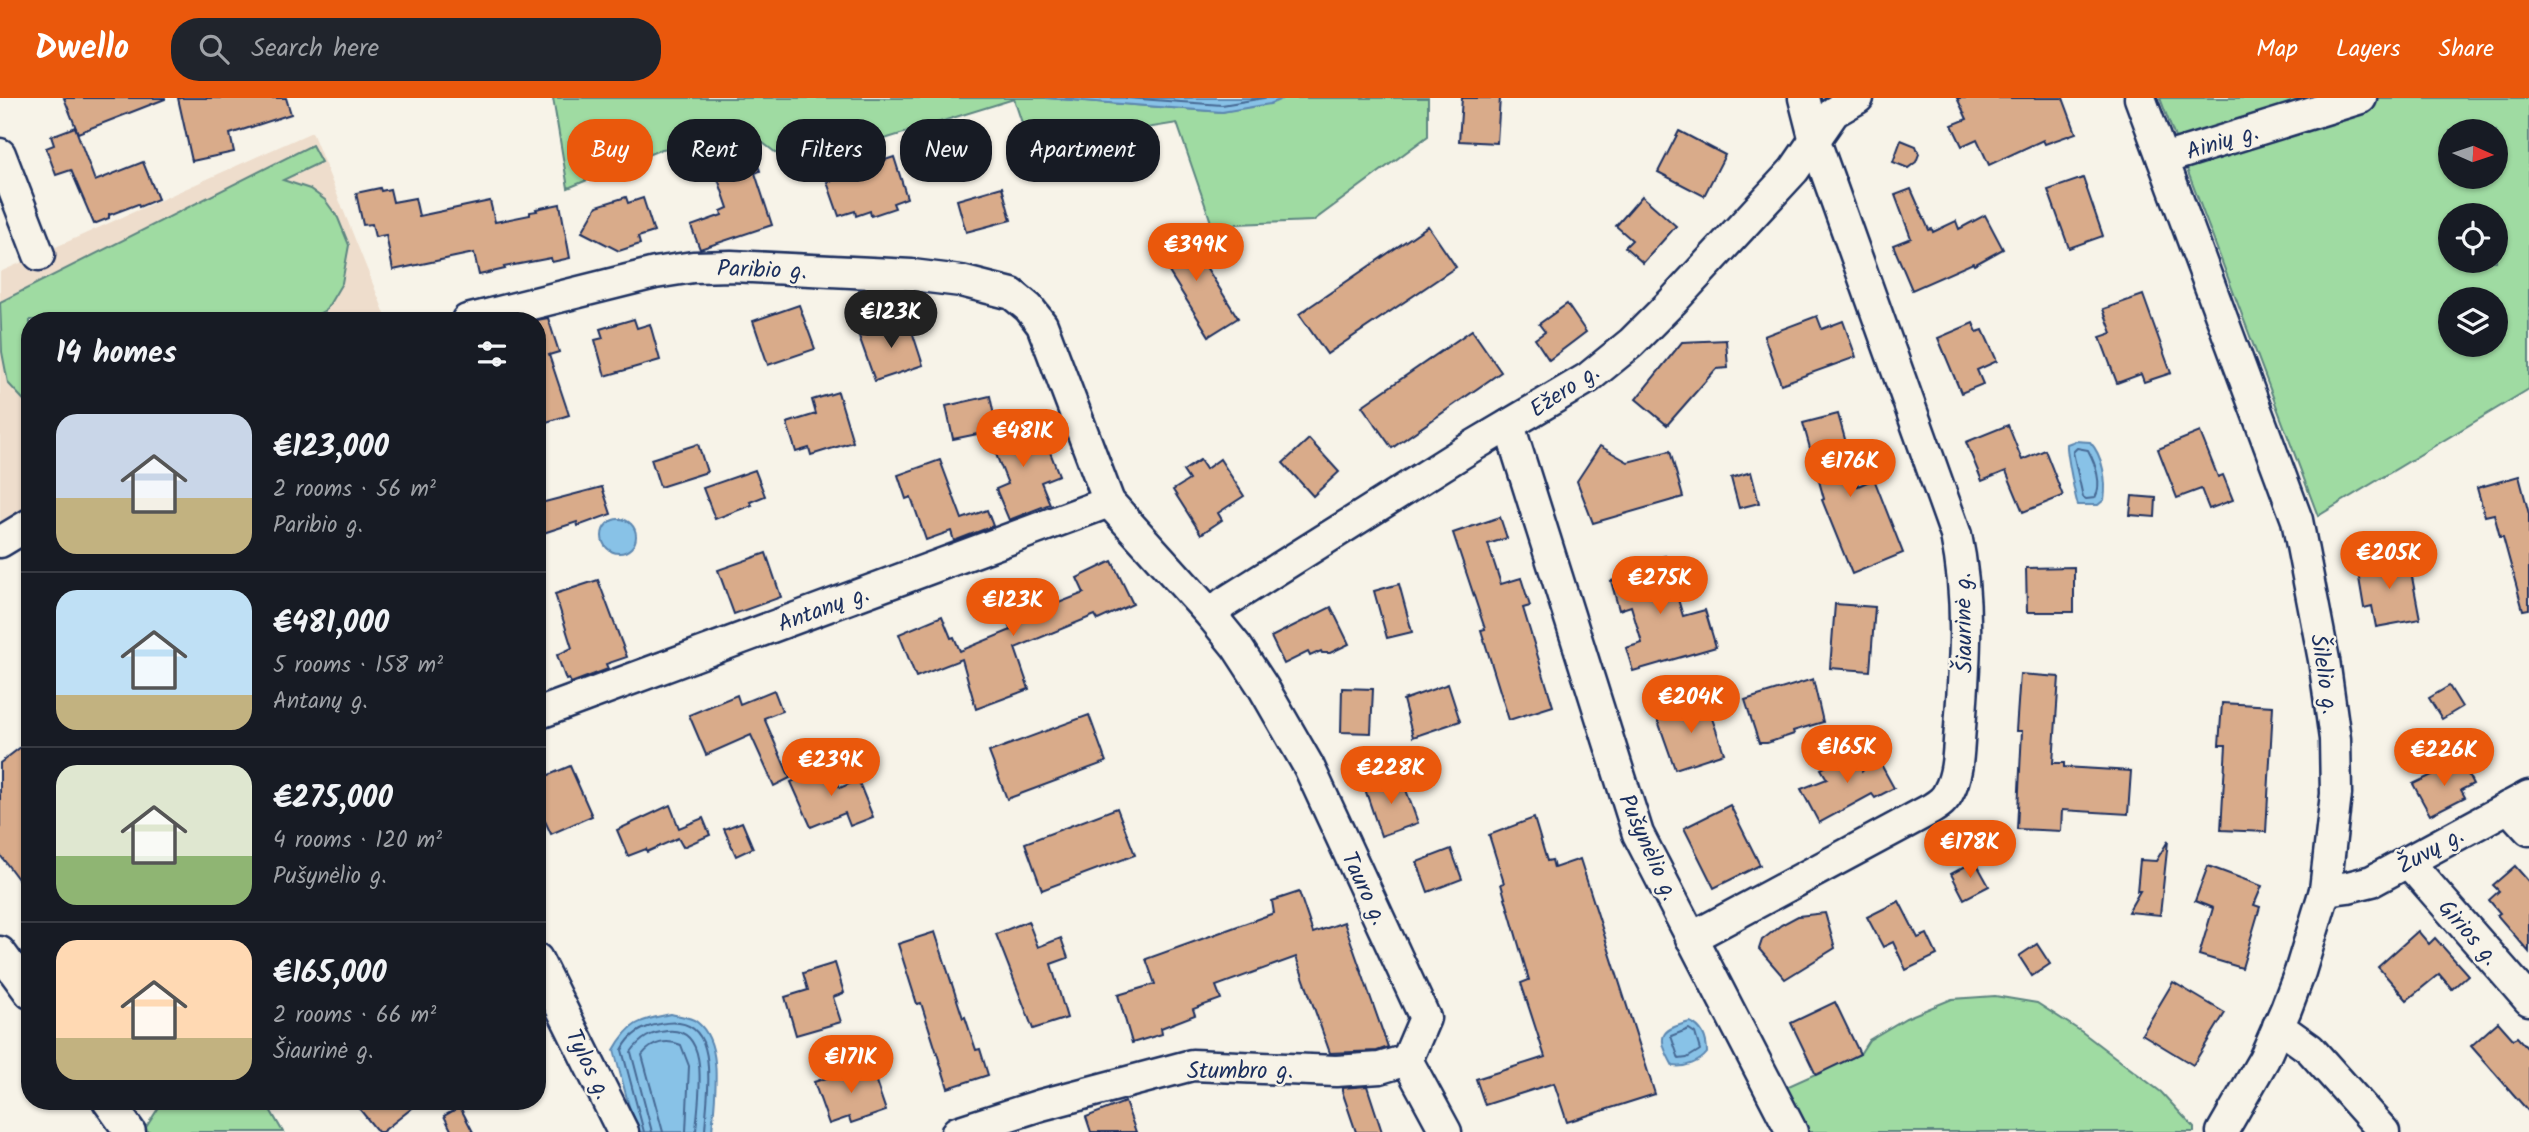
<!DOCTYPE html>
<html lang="en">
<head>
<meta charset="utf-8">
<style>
  :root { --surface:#171b24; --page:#20242c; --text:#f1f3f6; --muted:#9ea1a6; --line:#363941; --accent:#ea580c }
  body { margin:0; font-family:Kalam,sans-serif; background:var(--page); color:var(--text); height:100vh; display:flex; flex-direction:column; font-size:26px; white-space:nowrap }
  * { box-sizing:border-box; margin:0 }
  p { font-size:23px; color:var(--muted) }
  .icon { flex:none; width:38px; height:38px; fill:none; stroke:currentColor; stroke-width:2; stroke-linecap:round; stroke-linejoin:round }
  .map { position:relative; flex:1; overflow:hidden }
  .sheet { position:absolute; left:21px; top:214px; width:525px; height:798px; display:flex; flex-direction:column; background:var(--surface); border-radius:28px; box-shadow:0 2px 5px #0004 }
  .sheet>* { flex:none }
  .banner { position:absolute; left:567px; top:21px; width:665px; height:63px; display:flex; gap:14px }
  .needle { width:46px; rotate:93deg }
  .controls { position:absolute; left:2438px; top:21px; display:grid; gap:14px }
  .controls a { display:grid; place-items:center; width:70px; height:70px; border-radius:50%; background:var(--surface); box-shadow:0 2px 5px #0004; font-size:35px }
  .price { position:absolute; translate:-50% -60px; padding:0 16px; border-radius:24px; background:var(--accent); color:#fff; font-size:23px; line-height:46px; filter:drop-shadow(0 2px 4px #0008) }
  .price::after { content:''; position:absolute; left:50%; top:42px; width:21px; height:16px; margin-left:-10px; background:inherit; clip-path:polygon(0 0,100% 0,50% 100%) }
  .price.selected { background:#222; color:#fff }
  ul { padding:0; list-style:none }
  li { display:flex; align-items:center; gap:21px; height:175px; padding:0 35px }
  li+li { border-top:2px solid var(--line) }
  li span { display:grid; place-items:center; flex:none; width:196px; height:140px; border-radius:21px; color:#555 }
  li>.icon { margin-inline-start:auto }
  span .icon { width:84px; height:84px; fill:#fffc; stroke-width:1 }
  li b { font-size:30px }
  h2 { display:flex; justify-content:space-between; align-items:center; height:84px; padding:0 35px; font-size:30px }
  .pill { padding:0 24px; border-radius:28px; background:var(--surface); box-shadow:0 2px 5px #0004; font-size:24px; line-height:63px }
  .pill.selected { background:var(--accent); color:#fff }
  header { display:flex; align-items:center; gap:42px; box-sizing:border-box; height:98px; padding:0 35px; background:var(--accent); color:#fff }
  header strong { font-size:33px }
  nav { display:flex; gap:38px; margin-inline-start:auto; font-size:24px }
  .search { width:490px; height:63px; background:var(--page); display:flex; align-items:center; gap:18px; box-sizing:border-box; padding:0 24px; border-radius:28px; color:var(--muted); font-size:26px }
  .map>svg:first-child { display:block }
</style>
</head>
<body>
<header>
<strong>Dwello</strong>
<div class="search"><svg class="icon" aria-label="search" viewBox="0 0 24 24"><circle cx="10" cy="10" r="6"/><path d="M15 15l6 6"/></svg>Search here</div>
<nav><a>Map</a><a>Layers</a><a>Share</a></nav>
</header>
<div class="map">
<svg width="2529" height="1034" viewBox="0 0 2529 1034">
  <rect width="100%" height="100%" fill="#f7f3e8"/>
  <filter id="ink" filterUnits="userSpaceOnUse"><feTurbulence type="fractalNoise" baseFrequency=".0143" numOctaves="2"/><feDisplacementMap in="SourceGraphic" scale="14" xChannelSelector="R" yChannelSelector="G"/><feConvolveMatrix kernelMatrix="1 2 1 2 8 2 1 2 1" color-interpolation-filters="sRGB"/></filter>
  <g filter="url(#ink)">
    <path fill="#edc" d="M312,34l75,187 -357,1v188l-30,18v-254z"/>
    <g fill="#9fdba2" stroke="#5d8580" stroke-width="2" fill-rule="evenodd">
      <path d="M553,0h493l176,14 62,-14h144v38l-115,85 -101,4 -35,-102 -147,24 -16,-48 -220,68 -40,-31 -92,13 -94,39z"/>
      <path d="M2160,0h369v291l-211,127zM2450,33h46v46h-46zM2450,117h46v46h-46zM2450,201h46v46h-46z"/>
      <path d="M312,47l9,17 -38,18 27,9 15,11 13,18 11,27 -7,38 -16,27 -19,10h-277v87l-22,-24 -6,-31 -2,-50z"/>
      <path d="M1995,898l42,7 45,29 79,60 33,36v4h-402l-19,-39 87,-39 9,-14 37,-22 46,-19z"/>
      <path d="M163,1003h102l18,31h-140z"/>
    </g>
    <g fill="#88c2e7" stroke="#5c87b0" stroke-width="2">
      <path d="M1046,0h238l-14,6 -48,8z"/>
      <path d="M2075,343l15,1c13,14 17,39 14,58l-6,5h-20c-2,-4 -12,-54 -11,-61z"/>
      <circle cx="619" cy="438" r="17"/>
      <path d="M671,916c7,2 20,3 26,8 28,22 17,79 15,110h-74l-4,-7 -20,-75c16,-29 27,-30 57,-36z"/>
      <path d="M1690,924c12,5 17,17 17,31 -7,9 -22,15 -34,13 -16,-29 -15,-36 17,-44z"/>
    </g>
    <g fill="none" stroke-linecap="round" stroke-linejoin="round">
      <g stroke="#476a95" stroke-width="2">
        <path d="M1126,0l96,7 42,-7"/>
        <path d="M2077,350l11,2c7,13 15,34 7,48l-9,1 -3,-2 -10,-45z"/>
        <path d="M1689,931l6,4 5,17 -13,8 -8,1 -8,-23z"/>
        <path d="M644,1034l-22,-82c8,-16 20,-23 38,-26 65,-14 46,71 45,108"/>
        <path d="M652,1034l-21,-80c10,-14 19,-19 36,-21 47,-5 30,74 29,101"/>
        <path d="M663,1034l-21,-77c10,-13 25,-16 39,-10l8,21 -3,66"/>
      </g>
    </g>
    <g fill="#d9ab8a" stroke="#1b2f5e" stroke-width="2">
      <path d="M64,0h101v1l-87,34z"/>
      <path d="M178,0h108l5,16 -61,20 4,18 -42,9z"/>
      <path d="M1462,0h38l-3,45 -38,-2z"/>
      <path d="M1957,0h106l13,35 -31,11 -2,-4 -54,25 -12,-26 -15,7 -10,-21 15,-6z"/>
      <path d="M75,29l20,54 48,-19 15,37 -19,8 -1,-3 -29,11v-2v5l-15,6 -23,-54 -15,5 -10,-27 8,-3 -3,-9z"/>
      <path d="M1679,33l46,24 -21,41 -46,-24z"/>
      <path d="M1901,42l15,6 3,8 -3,8 -8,6 -15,-6z"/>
      <path d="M745,43l2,8 5,-1 8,23 -5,2 17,52 -72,24 -9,-23 31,-11 -1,-4 7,-3 -10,-29 14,-4 -9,-27z"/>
      <path d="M877,59l2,5 15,-5 13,41 -14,5 2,5 -24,8 -1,-5 -14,5 -1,-5 -16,5 -12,-34 16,-5 -3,-7z"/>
      <path d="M2083,80l20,58 -34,12 -21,-58z"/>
      <path d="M1002,89l9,33 -45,12 -9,-32z"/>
      <path d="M380,90l1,3 9,-2 3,13 22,-4 4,18 71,-15 5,21 35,-7v-3l7,-1 -1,-2 24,-5 10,54 -18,4 -1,-4 -47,9 1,2 -26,6 -5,-22 -81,17 -7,-35 -11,2 -3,-13 -9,1 -7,-32z"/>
      <path d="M1911,91l18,41 3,-1 1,3 23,-11 3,8 26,-14 18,34 -29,16 -1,-2 -61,27 -19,-45 18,-7 -16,-43z"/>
      <path d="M1642,98l34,30 -33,37 -18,-16 7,-7 -16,-14z"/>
      <path d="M626,99l2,6 15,-5 11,34 -16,5 2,7 -21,7 -37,-19 15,-26z"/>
      <path d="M1428,128l28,41 -129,87 -28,-40z"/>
      <path d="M1183,132l55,88 -29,18 -55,-88z"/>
      <path d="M2143,197l28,78 -27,9 -3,-8 -24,9 -17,-46 12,-4 -9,-24z"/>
      <path d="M1567,206l19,28 -37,28 -14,-21 10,-7 -6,-8z"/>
      <path d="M799,207l16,44 -47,16 -15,-44z"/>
      <path d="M1817,218l5,13 21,-8 13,36 -75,27 -17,-48z"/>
      <path d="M548,220l11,34 -10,3 20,60 -32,10v-105z"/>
      <path d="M634,221l3,9 13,-4 10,36 -55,16 -10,-36 8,-2 -3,-9z"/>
      <path d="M908,221l15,46 -48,16 -16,-45z"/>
      <path d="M1973,225l4,9 6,-2 14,31 -20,9 6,14 -22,9 -23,-55z"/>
      <path d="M1472,232l29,42 -109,76 -30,-42z"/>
      <path d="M1726,242l2,28 -12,1 -49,56 -31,-26 46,-57z"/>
      <path d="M838,294l15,50 -42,13 -2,-7 -13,4 -9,-29 29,-9 -4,-14z"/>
      <path d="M990,298l7,34 -44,9 -7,-33z"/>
      <path d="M1838,316l20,72 16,-7 29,74 -51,21 -30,-74 2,-1 -21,-76z"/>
      <path d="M1031,323l7,18 6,-2 15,38 -18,7 9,22 -41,16 -13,-31 12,-5 -19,-47z"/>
      <path d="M2008,327l14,35 23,-10 18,46 -40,16 -17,-41 -24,10 -16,-39z"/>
      <path d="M2200,334l18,45 5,-2 10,25 -24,9 -8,-20 -24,9 -19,-49z"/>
      <path d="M1309,341l30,33 -26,24 -30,-33z"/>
      <path d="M698,346l9,28 -47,15 -9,-28z"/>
      <path d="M1600,348l28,16 42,-11 13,46 -90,26 -16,-42z"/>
      <path d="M1220,361l24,37 -26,17 4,7 -21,14 -28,-44 16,-10 -6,-9 17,-11 6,9z"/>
      <path d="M940,362l22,59 25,-9 6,16 -39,15 -3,-10 -25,9 -15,-43 -5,2 -8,-24z"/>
      <path d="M755,372l10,26 -15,6 2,3 -37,14 -12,-31z"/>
      <path d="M1751,374l8,31 -20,5 -8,-30z"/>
      <path d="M2519,378l10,38v95l-6,1 -20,-73h-3l-6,-23 -9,2 -8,-28z"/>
      <path d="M602,389l9,27 -33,12 -1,-4 -40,13v-31z"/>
      <path d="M2132,398l24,2 -1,19 -25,-2z"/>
      <path d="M1500,419l7,21 -19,6 13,40 20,-6 9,28 -7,2 30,98 -44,14 -28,-90 4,-1 -32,-96z"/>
      <path d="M766,455l15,44 -47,17 -16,-44z"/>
      <path d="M1665,458l18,60 22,-6 11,37 -83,24 -7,-23 16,-5 -11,-37 -12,4 -8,-29 15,-4 -3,-8z"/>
      <path d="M2408,458l12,63 -44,8 -4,-21 -8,2 -7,-42z"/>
      <path d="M1112,463l21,43 -35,16 -3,-5 -80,33 14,41 -53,20 -14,-50 -46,18 -17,-43 43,-18 9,22 3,-1 6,14 51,-21 -5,-11 38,-16 2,5 38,-15 -7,-15z"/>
      <path d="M2074,469v45h-47l-1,-44z"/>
      <path d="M598,482l29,77 -21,7 2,5 -37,14 -2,-4 -3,1 -9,-25 15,-7 -17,-54z"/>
      <path d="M1399,486l13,48 -25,6 -13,-47z"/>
      <path d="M1835,506l40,3 -5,64 -40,-3z"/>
      <path d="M1331,509l18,37 -19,9h-8l-1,-2 -11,5 -2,-4 -24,12 -13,-27z"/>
      <path d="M2020,576l39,3 -6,86h11v4l67,4 -3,43 -66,-4 -1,21 -44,-2 5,-98h-6z"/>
      <path d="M1813,581l10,43 -30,9 1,3 -27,9h-8l-14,-43z"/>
      <path d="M1448,586l12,37 -47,16 -10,-37z"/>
      <path d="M2449,588l13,21 -20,12 -13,-21z"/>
      <path d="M1342,590l31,1 -2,44 -30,-1z"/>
      <path d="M774,592l8,21 -18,7 26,60 -16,8 -23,-51 -45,20 -17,-40 48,-20 3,9z"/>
      <path d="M1706,603l18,52 -49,16 -18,-51z"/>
      <path d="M2222,605l51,3 -7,126 -45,-2 5,-85h-7z"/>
      <path d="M1089,617l17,47 -99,37 -18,-47z"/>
      <path d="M30,642v155l-30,-40v-92z"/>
      <path d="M1864,648l-2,26 11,-22 21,38 -19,10 -3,-4 -53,29 -18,-34 26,-10 -6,-10z"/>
      <path d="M2461,663l12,23 -12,6 4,7 -35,18 -17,-31z"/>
      <path d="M831,667l9,23 18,-8 15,37 -23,9 -5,-13 -34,14 -20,-45z"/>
      <path d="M570,668l22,50 -41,18 -14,-30v-24z"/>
      <path d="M1401,678l17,47 -37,13 -16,-47z"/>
      <path d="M670,707l9,23 24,-10 7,17 -27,12 -5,-9 -31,14 -1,-3 -18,7 -11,-26z"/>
      <path d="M1730,707l30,60 -46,23 -30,-60z"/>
      <path d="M1117,710l18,47 -93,35 -17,-47z"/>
      <path d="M1534,720l13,43 5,-1 2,8 26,-9 75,235 -88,28 -13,-39 -69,22 -9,-26 69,-22 -24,-74 8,-3 -28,-96 3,-1 -15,-48z"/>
      <path d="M742,724l11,26 -17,8 -12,-27z"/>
      <path d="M2168,743l-8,74 -32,-3 12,-21h-3l3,-31 16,1z"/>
      <path d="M1451,751l11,30 -34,13 -11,-30z"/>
      <path d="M1975,763l14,25 -25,13 -13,-25z"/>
      <path d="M2208,768l54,20 -8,19 6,2 -18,61 -43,-13 14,-47 -18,-7z"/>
      <path d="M2515,768l14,16v70l-32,-37 3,-2 -11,-13 10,-9 -6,-6z"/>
      <path d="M1299,794l14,41 31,-11 44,125 -11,4 -47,2 -34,-96 -80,29 5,13 -28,10 2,6 -34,13 1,6 -30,9 -14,-48 37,-11 -9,-25 128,-46 -2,-12z"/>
      <path d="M1899,803l19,37 9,-4 10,21 -31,15 -13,-28 -10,5 -16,-30z"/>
      <path d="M1825,815l10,35 -50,31 -26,-30 3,-9 19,-15 17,-9z"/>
      <path d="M1028,823l10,26 23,-9 7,20 -17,6 16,54 -34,11 -37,-95z"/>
      <path d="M2418,833l11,13 6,-6 33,37 -16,14 -13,-15 -32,26 -29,-33z"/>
      <path d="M935,834l28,86 2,-1 11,33 4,-1 8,26 -40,13 -27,-85 -4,1 -19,-60z"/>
      <path d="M2037,846l13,20 -18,12 -13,-20z"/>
      <path d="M835,865l9,30 -11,4 8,25 -45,13 -11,-38 23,-7 -5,-17z"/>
      <path d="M2173,884l52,31 -32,52 -51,-31z"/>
      <path d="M1835,904l25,52 -44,21 -25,-52z"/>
      <path d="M2498,924l15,17 4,-2 12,13v62l-58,-66z"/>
      <path d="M870,966l16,47 -35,12 -2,-6 -20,7 -15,-42z"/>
      <path d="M1367,988l15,46h-26l-14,-41v-3z"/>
      <path d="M353,1003h68l-39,31h-4z"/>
      <path d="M1125,1004l11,30h-45l-5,-15z"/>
      <path d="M460,1009l13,25h-21l-8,-16z"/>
    </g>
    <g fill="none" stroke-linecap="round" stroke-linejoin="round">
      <defs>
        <g id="street">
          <path d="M2140,0l157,422 27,140 11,79 1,55 -11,96 -25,82 -14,37 -22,50 -42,73"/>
          <path d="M0,56l39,101"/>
          <path d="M2163,61l198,-61"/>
          <path d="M467,222l188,-47 38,-6 38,-1 181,9 49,6 51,13 17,14 13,17 67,177 102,113 26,32 26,40 46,80 116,251 -18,42"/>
          <path d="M1509,327l129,409 154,298"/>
          <path d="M0,444l30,-18"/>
          <path d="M1211,517l13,-12 249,-157 115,-68 43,-35 42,-42 121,-131 40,-58 24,-14"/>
          <path d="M537,616l572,-212"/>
          <path d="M2508,709l21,23"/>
          <path d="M2409,765l120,137"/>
          <path d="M2325,792l23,-3 24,-6 157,-85"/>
          <path d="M1691,840l240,-129c8,-5 14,-9 18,-18 10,-19 9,-43 11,-63 5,-66 10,-128 -4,-193l-141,-394 -11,-43"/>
          <path d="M0,854l30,41"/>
          <path d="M537,861l86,173"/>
          <path d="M2278,928l32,23 74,83"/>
          <path d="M108,1003l22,31"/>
          <path d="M957,1034l84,-27 151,-40 144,6 44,-3 27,-8 39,72"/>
        </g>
      </defs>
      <use href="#street" stroke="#1b2f5e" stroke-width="35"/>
      <use href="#street" stroke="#f7f3e8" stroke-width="30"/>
    </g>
  </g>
  <g text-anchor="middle" stroke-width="5" stroke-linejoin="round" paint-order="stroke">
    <g font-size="23" fill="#1b2f5e" stroke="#f7f3e8">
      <text transform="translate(2222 43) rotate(-17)" y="8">Ainių g.</text>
      <text transform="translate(762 171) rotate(2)" y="8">Paribio g.</text>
      <text transform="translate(1564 292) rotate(-33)" y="8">Ežero g.</text>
      <text transform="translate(823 510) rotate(-20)" y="8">Antanų g.</text>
      <text transform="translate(1963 525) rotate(-91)" y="8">Šiaurinė g.</text>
      <text transform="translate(2325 576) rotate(81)" y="8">Šilelio g.</text>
      <text transform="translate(1649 749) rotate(66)" y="8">Pušynėlio g.</text>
      <text transform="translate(2430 752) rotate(-29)" y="8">Žuvų g.</text>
      <text transform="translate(1365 790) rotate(65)" y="8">Tauro g.</text>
      <text transform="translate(2469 834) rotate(49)" y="8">Girios g.</text>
      <text transform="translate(589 966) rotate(64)" y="8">Tylos g.</text>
      <text x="1240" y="980">Stumbro g.</text>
    </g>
  </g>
</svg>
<div class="controls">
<a><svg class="needle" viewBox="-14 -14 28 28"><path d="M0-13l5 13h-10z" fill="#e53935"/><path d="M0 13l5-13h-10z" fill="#9ea1a6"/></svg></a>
<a><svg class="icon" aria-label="locate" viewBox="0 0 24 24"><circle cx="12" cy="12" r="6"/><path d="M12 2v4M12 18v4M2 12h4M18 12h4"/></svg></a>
<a><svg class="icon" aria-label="layers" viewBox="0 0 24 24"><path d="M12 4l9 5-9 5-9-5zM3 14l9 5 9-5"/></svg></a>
</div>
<b class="price" style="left:1196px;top:185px">€399K</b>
<b class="price selected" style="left:891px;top:252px">€123K</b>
<b class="price" style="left:1023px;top:371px">€481K</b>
<b class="price" style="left:1850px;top:401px">€176K</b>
<b class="price" style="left:2389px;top:493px">€205K</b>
<b class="price" style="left:1660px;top:518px">€275K</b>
<b class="price" style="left:1013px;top:540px">€123K</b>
<b class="price" style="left:1691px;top:637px">€204K</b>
<b class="price" style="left:1847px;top:687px">€165K</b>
<b class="price" style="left:2444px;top:690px">€226K</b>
<b class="price" style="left:831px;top:700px">€239K</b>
<b class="price" style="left:1391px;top:708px">€228K</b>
<b class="price" style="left:1970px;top:782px">€178K</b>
<b class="price" style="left:851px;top:997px">€171K</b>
<div class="banner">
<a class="pill selected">Buy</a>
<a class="pill">Rent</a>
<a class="pill">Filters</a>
<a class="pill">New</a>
<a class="pill">Apartment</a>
</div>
<section class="sheet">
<h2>14 homes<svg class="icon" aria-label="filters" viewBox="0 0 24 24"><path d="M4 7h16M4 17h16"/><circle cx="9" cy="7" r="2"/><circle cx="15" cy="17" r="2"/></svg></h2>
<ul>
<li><span style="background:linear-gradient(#c9d6e8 60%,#c2b280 0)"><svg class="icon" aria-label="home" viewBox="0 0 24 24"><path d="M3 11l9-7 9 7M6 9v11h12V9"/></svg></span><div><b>€123,000</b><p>2 rooms · 56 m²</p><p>Paribio g.</p></div></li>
<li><span style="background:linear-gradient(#bfe0f5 75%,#c2b280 0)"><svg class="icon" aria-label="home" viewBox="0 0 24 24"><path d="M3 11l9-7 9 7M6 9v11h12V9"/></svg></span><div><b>€481,000</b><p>5 rooms · 158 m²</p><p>Antanų g.</p></div></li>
<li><span style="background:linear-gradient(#dfe7d0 65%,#8fb573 0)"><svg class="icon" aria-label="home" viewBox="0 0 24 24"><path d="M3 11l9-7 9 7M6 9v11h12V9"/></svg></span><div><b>€275,000</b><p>4 rooms · 120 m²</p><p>Pušynėlio g.</p></div></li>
<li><span style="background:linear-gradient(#ffd9b3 70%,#c2b280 0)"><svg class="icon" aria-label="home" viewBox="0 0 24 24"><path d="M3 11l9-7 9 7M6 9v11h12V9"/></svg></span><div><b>€165,000</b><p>2 rooms · 66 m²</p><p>Šiaurinė g.</p></div></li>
</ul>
</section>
</div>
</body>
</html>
